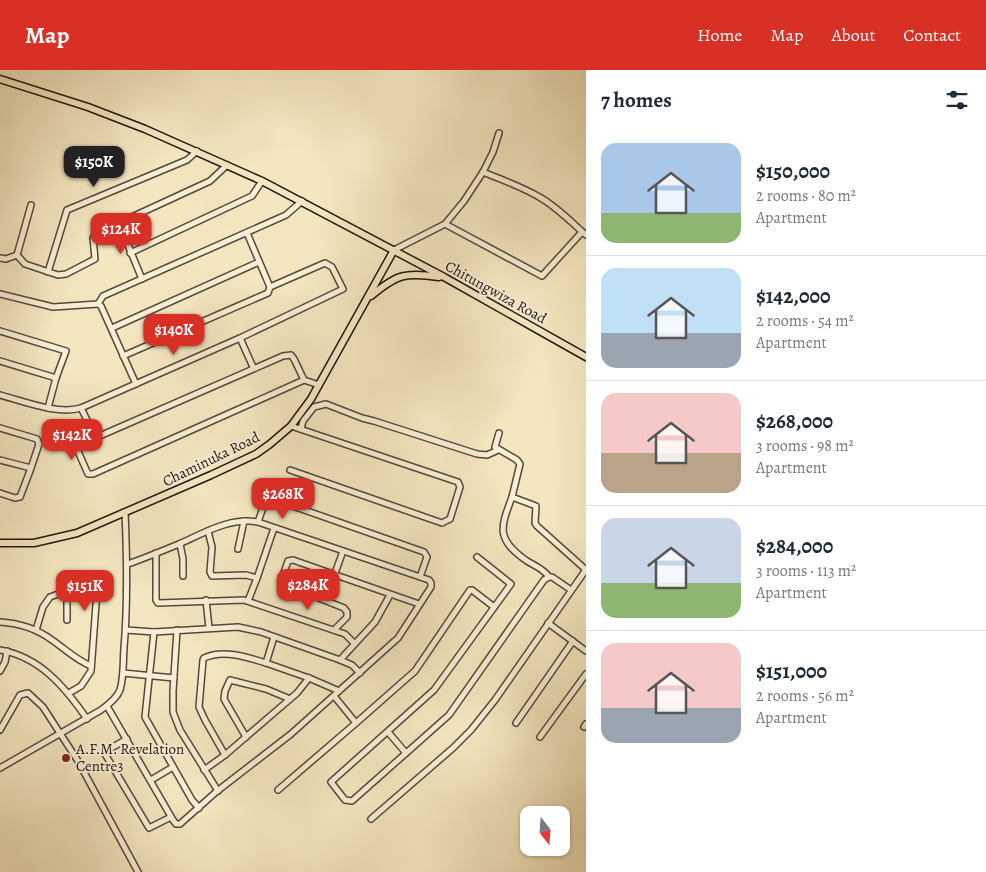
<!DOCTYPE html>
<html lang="en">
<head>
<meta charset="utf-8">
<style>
  :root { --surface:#fff; --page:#f6f6f7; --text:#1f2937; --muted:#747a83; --line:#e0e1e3; --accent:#d93025 }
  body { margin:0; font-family:Alegreya,serif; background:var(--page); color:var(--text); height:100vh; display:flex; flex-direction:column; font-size:19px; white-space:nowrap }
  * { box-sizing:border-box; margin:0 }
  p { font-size:16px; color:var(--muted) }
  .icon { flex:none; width:28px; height:28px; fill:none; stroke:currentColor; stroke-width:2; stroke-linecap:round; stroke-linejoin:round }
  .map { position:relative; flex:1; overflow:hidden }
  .details { display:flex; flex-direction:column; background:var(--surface); width:400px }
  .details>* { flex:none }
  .needle { width:32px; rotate:163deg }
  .controls { position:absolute; left:520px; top:736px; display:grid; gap:10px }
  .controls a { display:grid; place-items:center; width:50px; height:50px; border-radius:10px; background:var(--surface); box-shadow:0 1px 4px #0004; font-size:25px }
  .price { position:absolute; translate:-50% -42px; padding:0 11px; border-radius:10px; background:var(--accent); color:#fff; font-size:16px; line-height:32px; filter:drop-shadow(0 1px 2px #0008) }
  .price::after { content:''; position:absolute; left:50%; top:30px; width:15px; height:11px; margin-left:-8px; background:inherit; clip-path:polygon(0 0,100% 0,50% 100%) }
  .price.active { background:#222; color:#fff }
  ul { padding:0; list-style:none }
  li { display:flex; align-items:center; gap:15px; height:125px; padding:0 15px }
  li+li { border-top:1px solid var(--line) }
  li span { display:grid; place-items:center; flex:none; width:140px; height:100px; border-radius:15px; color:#555 }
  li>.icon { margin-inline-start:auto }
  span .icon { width:60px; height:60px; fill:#fffc; stroke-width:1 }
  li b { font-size:21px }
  h2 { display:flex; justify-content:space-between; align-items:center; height:60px; padding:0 15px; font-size:21px }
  header { display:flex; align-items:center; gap:30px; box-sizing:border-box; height:70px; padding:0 25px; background:var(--accent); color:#fff }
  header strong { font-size:24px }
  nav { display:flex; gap:28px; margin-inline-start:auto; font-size:18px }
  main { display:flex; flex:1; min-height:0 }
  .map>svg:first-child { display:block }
</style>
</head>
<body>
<header>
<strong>Map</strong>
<nav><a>Home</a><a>Map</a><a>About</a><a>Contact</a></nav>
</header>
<main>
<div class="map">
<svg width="586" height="802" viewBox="0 0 586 802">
  <rect width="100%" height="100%" fill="#f4e7c0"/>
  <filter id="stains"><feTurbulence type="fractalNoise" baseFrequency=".004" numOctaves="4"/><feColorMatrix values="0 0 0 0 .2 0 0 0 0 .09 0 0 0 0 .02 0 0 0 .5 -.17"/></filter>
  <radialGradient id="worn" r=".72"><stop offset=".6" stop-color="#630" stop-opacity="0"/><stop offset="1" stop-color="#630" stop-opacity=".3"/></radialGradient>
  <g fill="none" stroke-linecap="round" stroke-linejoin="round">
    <defs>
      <g id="minor">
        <path d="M483,102c19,8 40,15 58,26 17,10 30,24 45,37"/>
        <path d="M119,153l23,56"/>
        <path d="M445,154l97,52 40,-44"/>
        <path d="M394,180l51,-26 19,-23 19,-29 10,-20 6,-19"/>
        <path d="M130,183l122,-57 10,-15"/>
        <path d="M17,185l14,-50"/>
        <path d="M0,188l6,1 11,-4 8,9 33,11 8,-1 29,-15 -2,-21 2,-4 115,-53 17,-16"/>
        <path d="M48,202l19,-62 120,-50 10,-9"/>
        <path d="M0,224l53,13 45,-3"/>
        <path d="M112,258l147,-66"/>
        <path d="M0,261l66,20 -10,27 -8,30"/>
        <path d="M240,268l13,29"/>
        <path d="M123,286l145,-63 2,-6 -23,-54"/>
        <path d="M0,291l56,17"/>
        <path d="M304,310l-211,94h-5l-11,-25 2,-4 204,-89 8,-1 3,4 10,21 15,5"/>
        <path d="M136,314l-35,-78 -3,-2 5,-8 183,-81 16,-14"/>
        <path d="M0,325c23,6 58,20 81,13l159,-70 103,-49 -11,-22 -7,-4 -55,24"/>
        <path d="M81,338l15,30"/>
        <path d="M0,358l37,11 2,5 -8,24 -31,-8"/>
        <path d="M301,359l2,-8 11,-14 12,-3 36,14 12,3 103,33 10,1 11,-5"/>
        <path d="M290,400l152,53 8,-4 10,-32 -2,-5 -167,-56"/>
        <path d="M0,423l15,5 5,-1 11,-29"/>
        <path d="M512,427c-12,32 -16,42 15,64 8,5 17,8 22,16"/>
        <path d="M258,452l7,-20 3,-4 5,1 151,53 3,5 -7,20"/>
        <path d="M208,461l4,16 -2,25 2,4 34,-1 11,3"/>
        <path d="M180,474l3,15v17"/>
        <path d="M238,479l6,-28"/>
        <path d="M156,483v47l2,3 86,-3 101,34 9,9"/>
        <path d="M477,487l34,27 -77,106 -103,92 14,18 7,1 97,-86 95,-135 5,-3h3l19,13"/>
        <path d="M334,506l9,-25"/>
        <path d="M206,530l3,28"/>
        <path d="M248,531l9,-23 17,-50"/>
        <path d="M67,550v-29"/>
        <path d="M0,552c18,1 37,7 52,18 13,9 24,20 39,26"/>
        <path d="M548,553l38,28"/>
        <path d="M36,560l7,-23 7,-10 38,-14 7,2 2,6 -6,80 -10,15 -12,7"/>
        <path d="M126,560l28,2 84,-5 23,5 79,28 12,5 8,8"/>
        <path d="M177,560l-4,61v21l7,18 38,61"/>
        <path d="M334,560l13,-13v-5l-3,-4 -60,-24 -2,-6 6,-17 5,-1 126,44"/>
        <path d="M154,562l-9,85 47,83 7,8"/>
        <path d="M0,580c40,7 65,37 87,69"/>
        <path d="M340,590l35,-38 15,-27"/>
        <path d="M266,593l43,15 30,13"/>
        <path d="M0,601l5,-9 2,-11"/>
        <path d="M123,603l51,5"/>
        <path d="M334,626l22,27 59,-52 55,-81h2l22,17"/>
        <path d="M107,636l66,114 3,4h4l36,-32 75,-58 107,-96 33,-51v-4l-2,-3 -171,-58c-28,-5 -54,11 -79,22 -17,7 -34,14 -51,20"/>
        <path d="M516,653l57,-82"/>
        <path d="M584,657l2,-3"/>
        <path d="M0,660l20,-35 8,-2 15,14 35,54 60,111"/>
        <path d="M388,662l18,21"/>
        <path d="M246,667l-22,-38 1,-8 5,-11 36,9 24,10"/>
        <path d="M540,667l46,-63"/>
        <path d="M127,669l-21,12 -1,3 44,74 22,-11"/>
        <path d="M225,685l-20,-35 -6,-13 4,-47 1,-2c19,-9 43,-1 62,5l8,-26"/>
        <path d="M0,698l101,-58c7,-5 16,-12 19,-20 4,-13 3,-29 4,-42 4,-46 3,-90 1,-136"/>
        <path d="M204,700l21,-15 72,-62 12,-15"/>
        <path d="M151,710l22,-13"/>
        <path d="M278,720l78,-67"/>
        <path d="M371,749l82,-71 18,-18 24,-30 90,-129 -1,-3 -47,-42 -2,-3 1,-17 -24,-9 8,-33 -3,-4 -22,-13 4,-14"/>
      </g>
      <g id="major">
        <path d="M0,9l88,28 57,22 117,52 182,96 142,80"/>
        <path d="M371,226c26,-22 35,-24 68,-19"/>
        <path d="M0,473h34l43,-10 134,-58 45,-21 14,-10 21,-18 20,-27 83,-149"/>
      </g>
    </defs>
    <use href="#minor" stroke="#54493a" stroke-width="8"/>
    <use href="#major" stroke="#1f140e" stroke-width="9"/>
    <use href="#minor" stroke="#f8efd6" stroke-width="5"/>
    <use href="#major" stroke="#f4e7c0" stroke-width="6"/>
  </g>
  <circle fill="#8f2418" stroke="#f8efd6" stroke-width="2" cx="66" cy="688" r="5"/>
  <g text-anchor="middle" stroke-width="4" stroke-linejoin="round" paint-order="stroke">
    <g font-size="15" fill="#1f140e" stroke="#f8efd6">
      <text transform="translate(496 222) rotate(29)" y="5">Chitungwiza Road</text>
      <text transform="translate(211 389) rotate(-26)" y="5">Chaminuka Road</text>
    </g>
    <g font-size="15" fill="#1f140e" stroke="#f8efd6" text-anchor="start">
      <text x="76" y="684">A.F.M. Revelation<tspan x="76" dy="17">Centre3</tspan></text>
    </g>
  </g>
  <rect width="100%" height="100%" filter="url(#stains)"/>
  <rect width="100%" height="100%" fill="url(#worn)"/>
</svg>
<div class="controls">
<a><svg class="needle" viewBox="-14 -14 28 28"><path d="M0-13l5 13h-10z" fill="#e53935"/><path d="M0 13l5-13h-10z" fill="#747a83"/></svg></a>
</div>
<b class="price active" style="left:94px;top:118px">$150K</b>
<b class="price" style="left:121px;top:185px">$124K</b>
<b class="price" style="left:174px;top:286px">$140K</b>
<b class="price" style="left:72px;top:391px">$142K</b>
<b class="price" style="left:283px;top:450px">$268K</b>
<b class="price" style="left:308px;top:541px">$284K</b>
<b class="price" style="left:85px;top:542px">$151K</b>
</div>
<section class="details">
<h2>7 homes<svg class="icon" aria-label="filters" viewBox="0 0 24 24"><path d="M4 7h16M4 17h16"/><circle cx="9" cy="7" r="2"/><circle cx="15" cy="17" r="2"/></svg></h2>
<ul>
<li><span style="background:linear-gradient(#a9c7e8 70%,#8fb573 0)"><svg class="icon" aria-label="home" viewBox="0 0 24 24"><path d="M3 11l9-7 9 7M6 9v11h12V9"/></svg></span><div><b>$150,000</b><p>2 rooms · 80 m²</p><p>Apartment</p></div></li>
<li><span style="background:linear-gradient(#bfe0f5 65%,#9aa5b1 0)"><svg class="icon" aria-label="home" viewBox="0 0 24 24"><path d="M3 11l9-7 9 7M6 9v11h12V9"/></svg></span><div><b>$142,000</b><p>2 rooms · 54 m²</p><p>Apartment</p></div></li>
<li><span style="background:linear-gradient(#f6c9c9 60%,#b9a48a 0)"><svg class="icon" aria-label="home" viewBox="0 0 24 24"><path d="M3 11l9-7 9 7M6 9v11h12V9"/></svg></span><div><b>$268,000</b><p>3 rooms · 98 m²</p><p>Apartment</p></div></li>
<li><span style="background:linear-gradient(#c9d6e8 65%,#8fb573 0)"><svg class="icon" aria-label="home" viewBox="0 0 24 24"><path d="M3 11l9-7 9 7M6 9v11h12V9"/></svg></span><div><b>$284,000</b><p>3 rooms · 113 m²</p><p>Apartment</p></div></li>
<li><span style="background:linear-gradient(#f6c9c9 65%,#9aa5b1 0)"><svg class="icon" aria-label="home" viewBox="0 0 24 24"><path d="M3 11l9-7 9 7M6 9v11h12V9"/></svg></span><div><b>$151,000</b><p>2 rooms · 56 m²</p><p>Apartment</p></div></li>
</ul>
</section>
</main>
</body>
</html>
